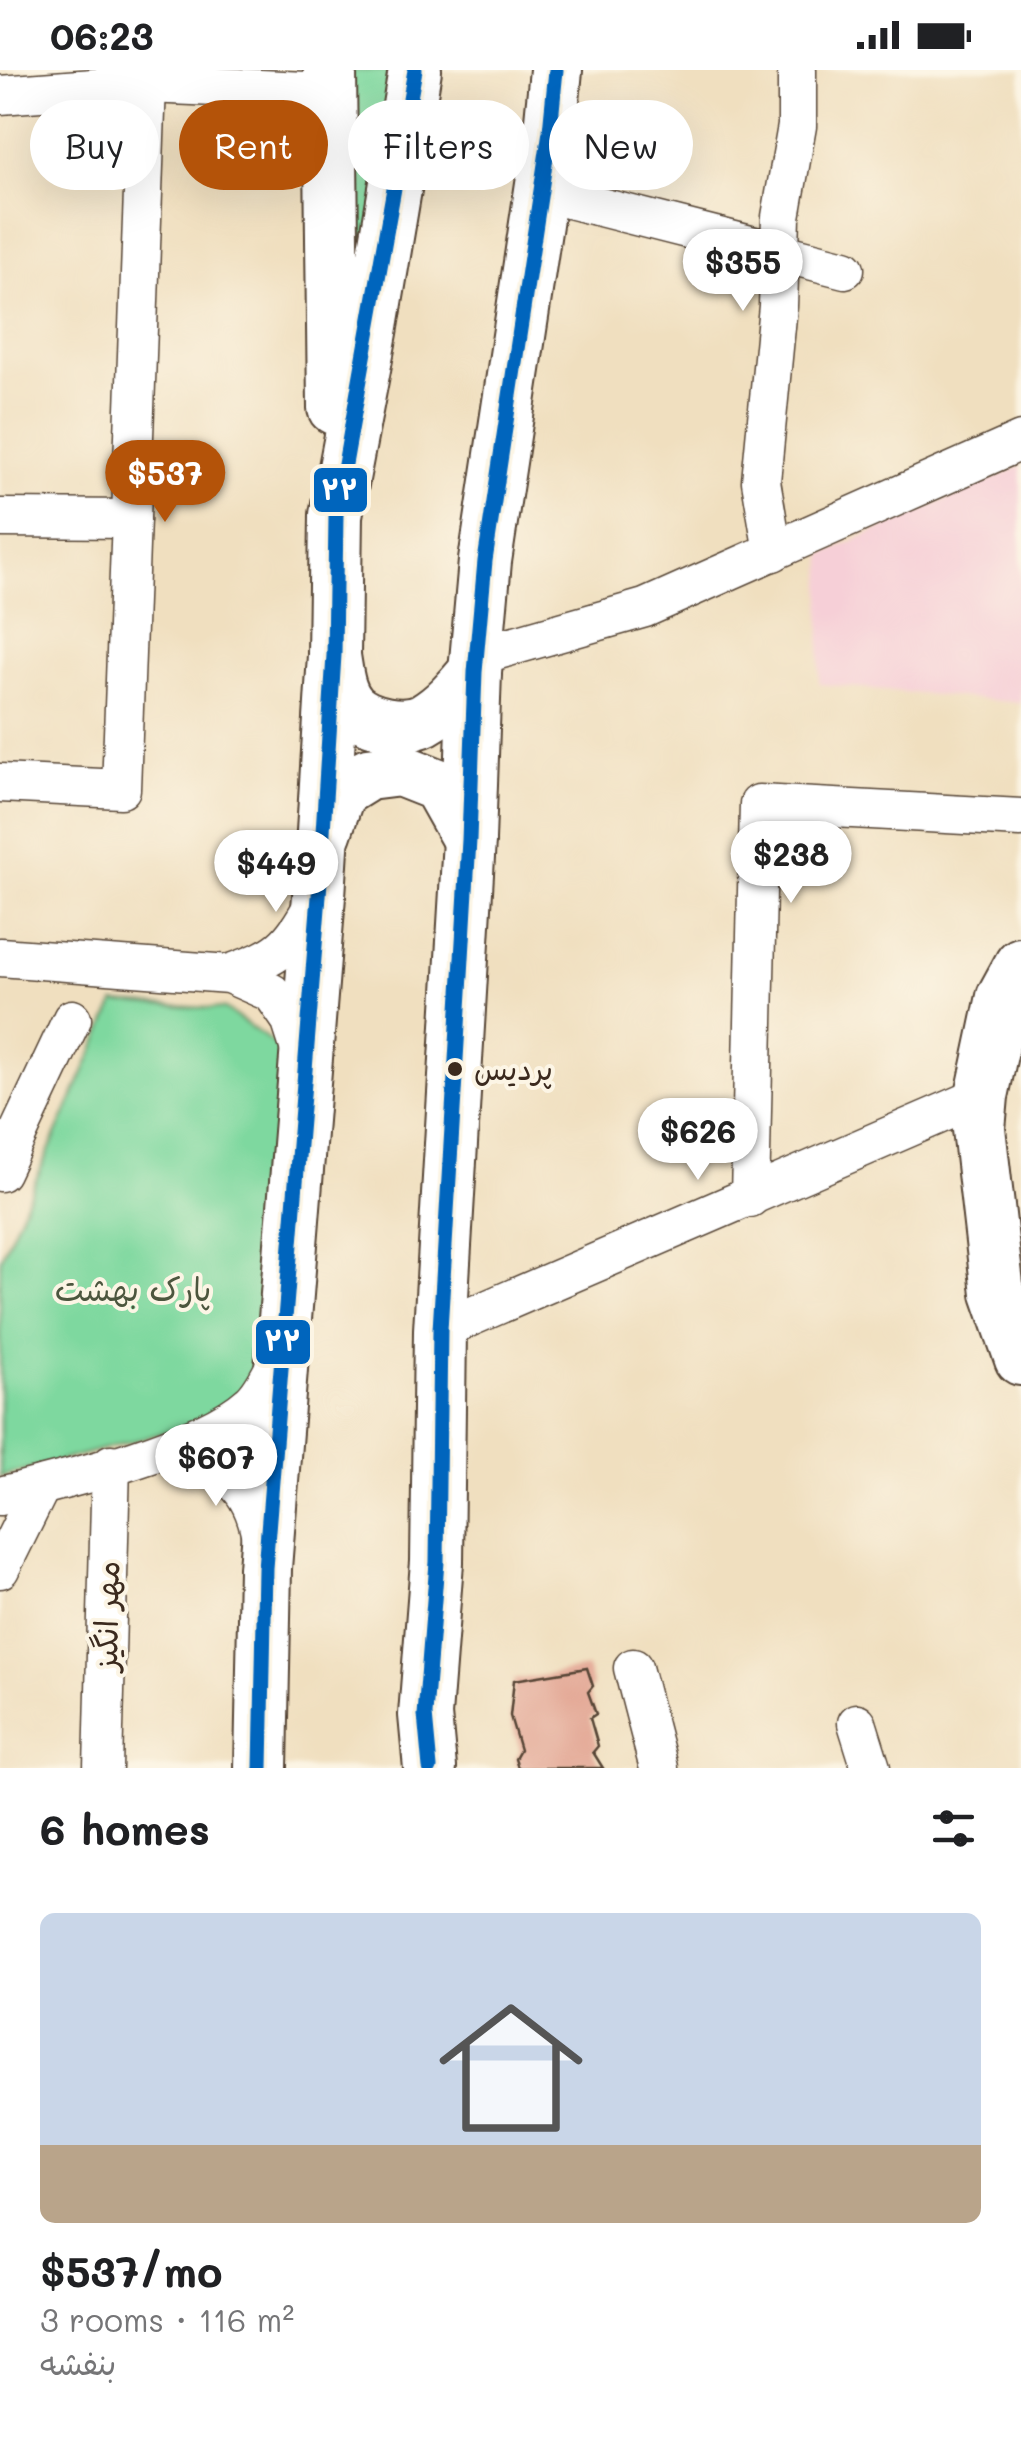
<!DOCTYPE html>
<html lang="en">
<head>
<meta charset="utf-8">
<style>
  :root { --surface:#fff; --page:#f2f2f2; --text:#202124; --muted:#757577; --accent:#b45309 }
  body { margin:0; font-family:Mali,"Playpen Sans Arabic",sans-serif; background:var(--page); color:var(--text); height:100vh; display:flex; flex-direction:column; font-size:38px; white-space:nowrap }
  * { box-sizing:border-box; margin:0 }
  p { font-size:32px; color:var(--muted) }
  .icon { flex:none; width:55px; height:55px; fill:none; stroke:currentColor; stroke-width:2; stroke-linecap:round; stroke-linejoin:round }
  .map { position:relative; height:1698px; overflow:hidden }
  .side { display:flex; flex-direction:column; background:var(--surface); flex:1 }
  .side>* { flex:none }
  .top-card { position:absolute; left:30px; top:30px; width:962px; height:90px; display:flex; gap:20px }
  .price { position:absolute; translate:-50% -85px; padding:0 22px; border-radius:35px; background:#fff; color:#222; font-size:32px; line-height:65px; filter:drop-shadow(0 2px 5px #0008) }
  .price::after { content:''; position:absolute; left:50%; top:60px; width:30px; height:22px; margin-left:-15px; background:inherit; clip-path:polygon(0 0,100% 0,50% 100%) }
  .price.on { background:var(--accent); color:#fff }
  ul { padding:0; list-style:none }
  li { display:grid; align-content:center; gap:20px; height:530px; padding:0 40px }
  li span { display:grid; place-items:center; height:310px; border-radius:15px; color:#555 }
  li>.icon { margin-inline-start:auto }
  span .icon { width:180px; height:180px; fill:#fffc; stroke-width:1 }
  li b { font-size:42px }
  h2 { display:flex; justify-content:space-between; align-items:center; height:120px; padding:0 40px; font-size:42px }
  .pill { padding:0 35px; border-radius:45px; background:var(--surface); box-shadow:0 10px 40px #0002; font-size:35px; line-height:90px }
  .pill.on { background:var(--accent); color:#fff }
  .status { display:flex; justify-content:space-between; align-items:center; height:70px; padding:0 50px; background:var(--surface); direction:ltr }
  .status svg { height:28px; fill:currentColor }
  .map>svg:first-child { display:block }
</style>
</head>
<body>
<div class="status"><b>06:23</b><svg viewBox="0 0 49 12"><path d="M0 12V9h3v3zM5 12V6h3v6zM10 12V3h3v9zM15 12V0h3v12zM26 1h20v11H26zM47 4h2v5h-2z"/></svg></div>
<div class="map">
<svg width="1021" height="1698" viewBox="0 0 1021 1698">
  <rect width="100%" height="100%" fill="#fcf5e5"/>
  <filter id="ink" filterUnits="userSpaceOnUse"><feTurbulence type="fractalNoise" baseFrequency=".01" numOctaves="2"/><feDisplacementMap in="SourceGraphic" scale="20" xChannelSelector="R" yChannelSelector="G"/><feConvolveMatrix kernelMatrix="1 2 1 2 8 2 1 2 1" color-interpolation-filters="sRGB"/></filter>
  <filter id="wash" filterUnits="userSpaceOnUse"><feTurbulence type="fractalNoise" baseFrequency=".0048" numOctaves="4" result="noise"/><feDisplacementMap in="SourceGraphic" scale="40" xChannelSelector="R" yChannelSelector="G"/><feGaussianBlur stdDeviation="2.25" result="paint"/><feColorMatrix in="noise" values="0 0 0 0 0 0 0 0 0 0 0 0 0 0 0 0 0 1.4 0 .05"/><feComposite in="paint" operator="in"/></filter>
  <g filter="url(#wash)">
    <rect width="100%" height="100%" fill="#f0dfbf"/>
    <path fill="#f6cfd7" d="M1021,396v237l-202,-19 4,-130z"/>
    <g fill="#7ed89f" stroke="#5c815e" stroke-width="2.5">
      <path d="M346,0h53l-52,298z"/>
      <path d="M115,933l110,6 60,42 -26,356 -259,70v-217z"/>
    </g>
    <g id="blocks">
      <path fill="#e2a492" d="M587,1598l6,18 -5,6 8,22 -6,4 8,28 -5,6 10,16h-85l-3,-9 5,-9 -10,-34 4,-36z"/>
    </g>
  </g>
  <g filter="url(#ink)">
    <use href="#blocks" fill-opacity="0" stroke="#564536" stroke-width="2.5"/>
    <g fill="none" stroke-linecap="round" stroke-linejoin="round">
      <defs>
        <g id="minor">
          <path d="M0,25l147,-11 182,8"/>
          <path d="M541,122l304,77"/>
          <path d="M0,448l131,1"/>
          <path d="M773,482l-12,-71 17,-175 3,-89 16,-91v-56"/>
          <path d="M477,586l168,-48 376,-167"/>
          <path d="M0,713l121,6 26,-705"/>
          <path d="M0,887l229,17 43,19 18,26 12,37"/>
          <path d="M229,904c52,-19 59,-24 86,-72"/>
          <path d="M0,1102l72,-153"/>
          <path d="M750,1128l9,-394 262,14"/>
          <path d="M440,1260l542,-234"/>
          <path d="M172,1376c49,23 80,34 89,92"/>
          <path d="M0,1426c66,-16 201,-48 250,-92 13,-11 21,-31 29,-45"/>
          <path d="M0,1499l41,-83"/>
          <path d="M633,1598l26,100"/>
          <path d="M857,1653l14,45"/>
          <path d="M103,1698l8,-304"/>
        </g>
        <g id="secondary">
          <path d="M330,0l4,338"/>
          <path d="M334,586c3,17 4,37 17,51 15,16 54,23 73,13 21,-12 36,-30 51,-48"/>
          <path d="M325,763l14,-41 29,-18 32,-4 38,15 31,55"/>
          <path d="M1021,894l-18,33 -21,99 -3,33 19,164 23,66"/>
          <path d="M261,1698l4,-200 54,-672 15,-241 2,-140 35,-183 44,-262"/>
          <path d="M430,1698l-5,-53 12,-153 3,-232 29,-490 6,-168 10,-111 65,-430 6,-61"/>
        </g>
      </defs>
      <use href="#minor" stroke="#564536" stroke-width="41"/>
      <use href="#secondary" stroke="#564536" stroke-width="56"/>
      <use href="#minor" stroke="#fff" stroke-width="38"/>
      <use href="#secondary" stroke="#fff" stroke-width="52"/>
      <defs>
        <g id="bus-1">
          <path d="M261,1698l4,-200 54,-672 15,-241 2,-140 79,-445"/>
          <path d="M430,1698l-5,-53 12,-153 3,-232 29,-490 6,-168 10,-111 65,-430 6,-61"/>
        </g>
      </defs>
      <use href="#bus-1" stroke="#fcf5e5" stroke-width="22"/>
      <use href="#bus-1" stroke="#0065bd" stroke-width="15"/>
    </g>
  </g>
  <circle fill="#3b2a1e" stroke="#fcf5e5" stroke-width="4" cx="455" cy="999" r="9"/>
  <g text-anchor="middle" stroke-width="8" stroke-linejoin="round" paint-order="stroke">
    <g font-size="30" fill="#3b2a1e" stroke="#fcf5e5" text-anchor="start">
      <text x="474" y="1010">پردیس</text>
    </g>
    <g font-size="32" fill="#4c563e" stroke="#fcf5e5">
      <text x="133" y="1231">پارک بهشت</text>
    </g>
    <g font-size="32" fill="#3b2a1e" stroke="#fcf5e5">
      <text transform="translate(107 1546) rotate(-89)" y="11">مهر انگیز</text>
    </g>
  </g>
  <g stroke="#fcf5e5" stroke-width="4">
    <rect x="312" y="396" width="57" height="48" rx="10" fill="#0065bd"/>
    <rect x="254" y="1248" width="58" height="48" rx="10" fill="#0065bd"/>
  </g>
  <g font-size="28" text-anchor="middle" font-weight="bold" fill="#fff">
    <text x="340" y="430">۲۲</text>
    <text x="283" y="1281">۲۲</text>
  </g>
</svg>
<b class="price" style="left:743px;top:244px">$355</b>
<b class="price on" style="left:165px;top:455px">$537</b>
<b class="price" style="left:791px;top:836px">$238</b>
<b class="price" style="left:276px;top:845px">$449</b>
<b class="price" style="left:698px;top:1113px">$626</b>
<b class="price" style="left:216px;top:1439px">$607</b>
<div class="top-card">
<a class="pill">Buy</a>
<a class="pill on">Rent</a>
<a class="pill">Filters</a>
<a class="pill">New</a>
</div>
</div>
<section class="side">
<h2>6 homes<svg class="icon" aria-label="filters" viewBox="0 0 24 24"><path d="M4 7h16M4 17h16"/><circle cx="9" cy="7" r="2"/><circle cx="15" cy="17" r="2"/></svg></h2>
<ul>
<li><span style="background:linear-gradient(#c9d6e8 75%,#b9a48a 0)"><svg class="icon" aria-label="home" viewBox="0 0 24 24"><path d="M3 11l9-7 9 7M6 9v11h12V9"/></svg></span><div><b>$537/mo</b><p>3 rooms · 116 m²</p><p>بنفشه</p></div></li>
</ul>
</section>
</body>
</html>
